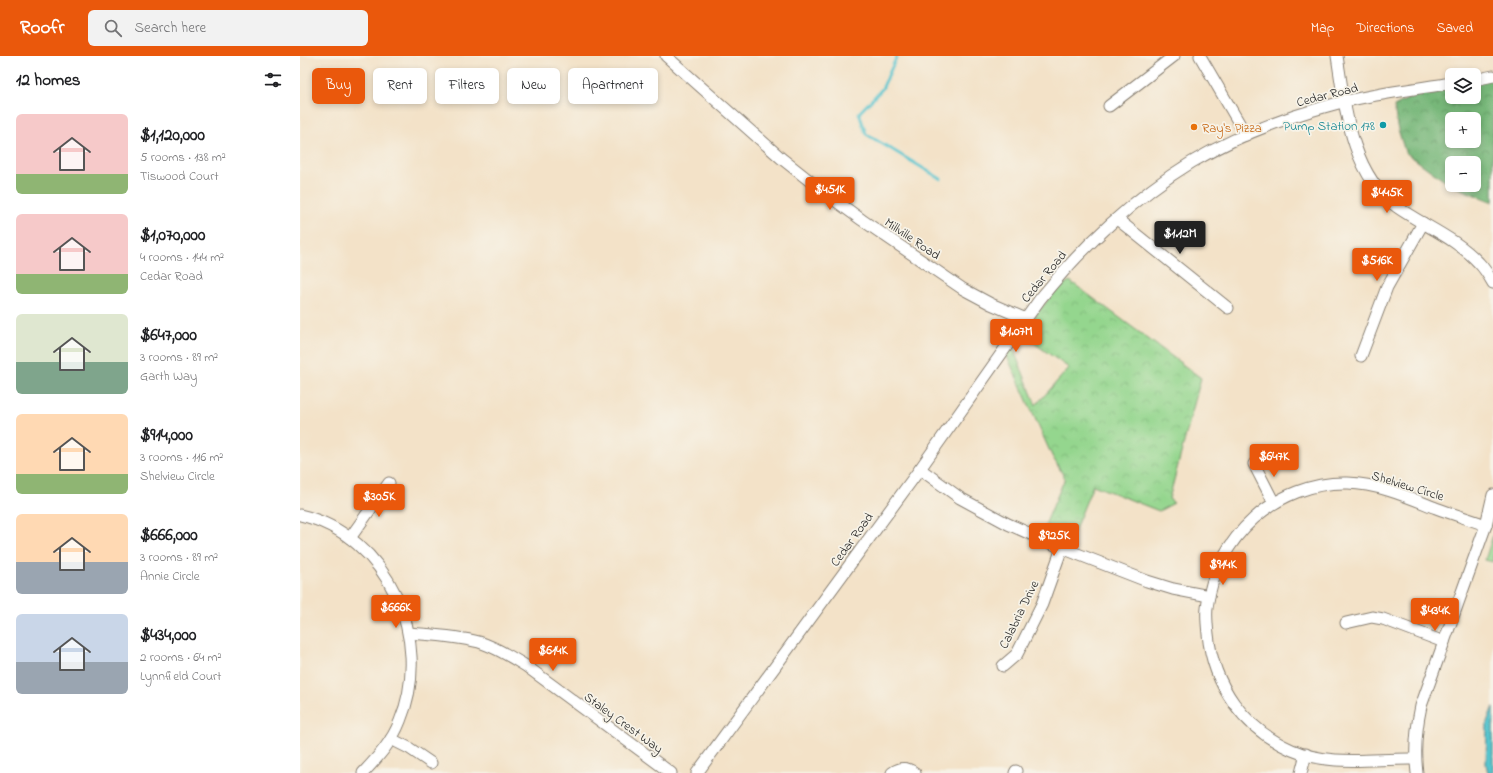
<!DOCTYPE html>
<html lang="en">
<head>
<meta charset="utf-8">
<style>
  :root { --surface:#fff; --page:#f2f2f2; --text:#202124; --muted:#757577; --accent:#ea580c }
  body { margin:0; font-family:"Indie Flower",sans-serif; background:var(--page); color:var(--text); height:100vh; display:flex; flex-direction:column; font-size:15px; white-space:nowrap }
  * { box-sizing:border-box; margin:0 }
  p { font-size:13px; color:var(--muted) }
  .icon { flex:none; width:22px; height:22px; fill:none; stroke:currentColor; stroke-width:2; stroke-linecap:round; stroke-linejoin:round }
  .map { position:relative; flex:1; overflow:hidden }
  .side { display:flex; flex-direction:column; background:var(--surface); width:300px }
  .side>* { flex:none }
  .top-card { position:absolute; left:12px; top:12px; width:380px; height:36px; display:flex; gap:8px }
  .tools { position:absolute; left:1145px; top:12px; display:grid; gap:8px }
  .tools a { display:grid; place-items:center; width:36px; height:36px; border-radius:6px; background:var(--surface); box-shadow:0 2px 6px #0003; font-size:20px }
  .price { position:absolute; translate:-50% -34px; padding:0 9px; border-radius:4px; background:var(--accent); color:#fff; font-size:13px; line-height:26px; filter:drop-shadow(0 1px 2px #0008) }
  .price::after { content:''; position:absolute; left:50%; top:24px; width:12px; height:9px; margin-left:-6px; background:inherit; clip-path:polygon(0 0,100% 0,50% 100%) }
  .price.selected { background:#222; color:#fff }
  ul { padding:0; list-style:none }
  li { display:flex; align-items:center; gap:12px; height:100px; padding:0 16px }
  li span { display:grid; place-items:center; flex:none; width:112px; height:80px; border-radius:6px; color:#555 }
  li>.icon { margin-inline-start:auto }
  span .icon { width:48px; height:48px; fill:#fffc; stroke-width:1 }
  li b { font-size:17px }
  h2 { display:flex; justify-content:space-between; align-items:center; height:48px; padding:0 16px; font-size:17px }
  .chip { padding:0 14px; border-radius:6px; background:var(--surface); box-shadow:0 2px 6px #0003; font-size:14px; line-height:36px }
  .chip.selected { background:var(--accent); color:#fff }
  header { display:flex; align-items:center; gap:24px; box-sizing:border-box; height:56px; padding:0 20px; background:var(--accent); color:#fff }
  header strong { font-size:19px }
  nav { display:flex; gap:22px; margin-inline-start:auto; font-size:14px }
  .search { width:280px; height:36px; background:var(--page); display:flex; align-items:center; gap:10px; box-sizing:border-box; padding:0 14px; border-radius:6px; color:var(--muted); font-size:15px }
  main { display:flex; flex:1; min-height:0 }
  .map>svg:first-child { display:block }
</style>
</head>
<body>
<header>
<strong>Roofr</strong>
<div class="search"><svg class="icon" aria-label="search" viewBox="0 0 24 24"><circle cx="10" cy="10" r="6"/><path d="M15 15l6 6"/></svg>Search here</div>
<nav><a>Map</a><a>Directions</a><a>Saved</a></nav>
</header>
<main>
<section class="side">
<h2>12 homes<svg class="icon" aria-label="filters" viewBox="0 0 24 24"><path d="M4 7h16M4 17h16"/><circle cx="9" cy="7" r="2"/><circle cx="15" cy="17" r="2"/></svg></h2>
<ul>
<li><span style="background:linear-gradient(#f6c9c9 75%,#8fb573 0)"><svg class="icon" aria-label="home" viewBox="0 0 24 24"><path d="M3 11l9-7 9 7M6 9v11h12V9"/></svg></span><div><b>$1,120,000</b><p>5 rooms · 138 m²</p><p>Tiswood Court</p></div></li>
<li><span style="background:linear-gradient(#f6c9c9 75%,#8fb573 0)"><svg class="icon" aria-label="home" viewBox="0 0 24 24"><path d="M3 11l9-7 9 7M6 9v11h12V9"/></svg></span><div><b>$1,070,000</b><p>4 rooms · 144 m²</p><p>Cedar Road</p></div></li>
<li><span style="background:linear-gradient(#dfe7d0 60%,#7fa58c 0)"><svg class="icon" aria-label="home" viewBox="0 0 24 24"><path d="M3 11l9-7 9 7M6 9v11h12V9"/></svg></span><div><b>$647,000</b><p>3 rooms · 89 m²</p><p>Garth Way</p></div></li>
<li><span style="background:linear-gradient(#ffd9b3 75%,#8fb573 0)"><svg class="icon" aria-label="home" viewBox="0 0 24 24"><path d="M3 11l9-7 9 7M6 9v11h12V9"/></svg></span><div><b>$914,000</b><p>3 rooms · 116 m²</p><p>Shelview Circle</p></div></li>
<li><span style="background:linear-gradient(#ffd9b3 60%,#9aa5b1 0)"><svg class="icon" aria-label="home" viewBox="0 0 24 24"><path d="M3 11l9-7 9 7M6 9v11h12V9"/></svg></span><div><b>$666,000</b><p>3 rooms · 89 m²</p><p>Annie Circle</p></div></li>
<li><span style="background:linear-gradient(#c9d6e8 60%,#9aa5b1 0)"><svg class="icon" aria-label="home" viewBox="0 0 24 24"><path d="M3 11l9-7 9 7M6 9v11h12V9"/></svg></span><div><b>$434,000</b><p>2 rooms · 64 m²</p><p>Lynnfield Court</p></div></li>
</ul>
</section>
<div class="map">
<svg width="1193" height="717" viewBox="0 0 1193 717">
  <defs>
    <pattern id="forest-crowns" width="20" height="18" patternUnits="userSpaceOnUse"><rect width="20" height="18" fill="#77b779"/><path d="M2 6a3 3 0 1 1 6 0M12 15a3 3 0 1 1 6 0" fill="none" stroke="#619462"/></pattern>
    <pattern id="park-crowns" width="20" height="18" patternUnits="userSpaceOnUse"><rect width="20" height="18" fill="#94d68e"/><path d="M2 6a3 3 0 1 1 6 0M12 15a3 3 0 1 1 6 0" fill="none" stroke="#7fb77a"/></pattern>
  </defs>
  <rect width="100%" height="100%" fill="#f7f3e8"/>
  <filter id="ink" filterUnits="userSpaceOnUse"><feTurbulence type="fractalNoise" baseFrequency=".025" numOctaves="2"/><feDisplacementMap in="SourceGraphic" scale="8" xChannelSelector="R" yChannelSelector="G"/><feConvolveMatrix kernelMatrix="1 2 1 2 8 2 1 2 1" color-interpolation-filters="sRGB"/></filter>
  <filter id="wash" filterUnits="userSpaceOnUse"><feTurbulence type="fractalNoise" baseFrequency=".012" numOctaves="4" result="noise"/><feDisplacementMap in="SourceGraphic" scale="16" xChannelSelector="R" yChannelSelector="G"/><feGaussianBlur stdDeviation="0.9" result="paint"/><feColorMatrix in="noise" values="0 0 0 0 0 0 0 0 0 0 0 0 0 0 0 0 0 1.4 0 .05"/><feComposite in="paint" operator="in"/></filter>
  <g filter="url(#wash)">
    <rect width="100%" height="100%" fill="#f3e2c8"/>
    <path fill="url(#forest-crowns)" stroke="#4a6a4a" fill-rule="evenodd" d="M1193,22v124l-43,-17 -45,-33 -8,-26 -3,-20 42,-22 16,-2v15h22v-17zM1152,63h22v22h-22zM1152,107h22v22h-22z"/>
    <g fill="url(#park-crowns)" stroke="#587955">
      <path d="M770,225l131,97 -32,121 5,4 -15,8 -66,-26 -20,49 -28,-9 20,-47 -13,-22 -46,-102 6,-8 24,59 33,-37 -48,-34 37,-47z"/>
      <path d="M1193,479v27l-8,-2z"/>
    </g>
    <path fill="#57c4ce" stroke="#3a7075" d="M1193,650v67h-5l-2,-9 1,-42z"/>
    <g fill="none" stroke-linecap="round" stroke-linejoin="round">
      <path stroke="#57c4ce" stroke-width="3" d="M597,0l-15,33 -23,24 7,21 75,45"/>
    </g>
  </g>
  <g filter="url(#ink)">
    <g fill="none" stroke-linecap="round" stroke-linejoin="round">
      <defs>
        <g id="minor">
          <path d="M366,0l115,102 44,35 37,27 101,69 28,15 35,15"/>
          <path d="M900,0l46,79"/>
          <path d="M1037,0c8,51 14,118 60,151 27,19 59,31 82,56 6,6 10,13 14,20"/>
          <path d="M1174,24l19,-4"/>
          <path d="M809,50l65,-50"/>
          <path d="M817,163l111,89"/>
          <path d="M1061,300l26,-69 36,-64"/>
          <path d="M954,408l20,39"/>
          <path d="M620,413l40,29 48,26 54,24 85,33 26,8 36,7"/>
          <path d="M0,459c88,20 134,125 100,206 -8,21 -22,36 -37,52"/>
          <path d="M50,482l39,-55"/>
          <path d="M1046,567l26,-6 11,2 61,23"/>
          <path d="M109,577c23,2 47,3 70,9 17,5 32,15 47,24l145,107"/>
          <path d="M703,610l14,-12 25,-50 20,-56"/>
          <path d="M91,683l18,9 22,15"/>
          <path d="M1115,703c-41,-1 -84,8 -123,-9 -48,-21 -79,-65 -84,-116 -1,-9 -2,-18 -1,-26 8,-70 70,-127 141,-125 31,1 60,14 88,25 16,6 33,11 50,17"/>
          <path d="M397,717l223,-304 120,-170c41,-51 96,-103 152,-137 41,-24 86,-42 132,-55 41,-12 85,-17 128,-24"/>
          <path d="M592,717c8,-6 15,-6 23,0"/>
          <path d="M715,717l1,-2"/>
          <path d="M1001,717l5,-19"/>
          <path d="M1117,717c-3,-24 -1,-44 4,-67l65,-181 7,-30"/>
        </g>
      </defs>
      <use href="#minor" stroke="#887f72" stroke-width="13"/>
      <use href="#minor" stroke="#fff" stroke-width="11"/>
    </g>
  </g>
  <circle fill="#0f9aa8" stroke="#f7f3e8" stroke-width="1.5" cx="1083" cy="69" r="4"/>
  <circle fill="#e8710a" stroke="#f7f3e8" stroke-width="1.5" cx="894" cy="71" r="4"/>
  <g text-anchor="middle" stroke-width="3.5" stroke-linejoin="round" paint-order="stroke">
    <g font-size="13" fill="#1c1c1c" stroke="#f7f3e8">
      <text transform="translate(1027 38) rotate(-14)" y="5">Cedar Road</text>
      <text transform="translate(613 182) rotate(34)" y="5">Millville Road</text>
      <text transform="translate(743 220) rotate(-50)" y="5">Cedar Road</text>
      <text transform="translate(1108 429) rotate(17)" y="5">Shelview Circle</text>
      <text transform="translate(551 483) rotate(-54)" y="5">Cedar Road</text>
      <text transform="translate(718 558) rotate(-64)" y="5">Calabria Drive</text>
      <text transform="translate(324 666) rotate(36)" y="5">Staley Crest Way</text>
    </g>
    <g font-size="13" fill="#0d838f" stroke="#f7f3e8" text-anchor="end">
      <text x="1075" y="74">Pump Station 178</text>
    </g>
    <g font-size="13" fill="#c56008" stroke="#f7f3e8" text-anchor="start">
      <text x="902" y="76">Ray's Pizza</text>
    </g>
  </g>
</svg>
<div class="tools">
<a><svg class="icon" aria-label="layers" viewBox="0 0 24 24"><path d="M12 4l9 5-9 5-9-5zM3 14l9 5 9-5"/></svg></a>
<a>+</a>
<a>−</a>
</div>
<b class="price" style="left:530px;top:155px">$451K</b>
<b class="price" style="left:1087px;top:158px">$445K</b>
<b class="price selected" style="left:880px;top:199px">$1.12M</b>
<b class="price" style="left:1077px;top:226px">$516K</b>
<b class="price" style="left:716px;top:297px">$1.07M</b>
<b class="price" style="left:974px;top:422px">$647K</b>
<b class="price" style="left:79px;top:462px">$305K</b>
<b class="price" style="left:754px;top:501px">$925K</b>
<b class="price" style="left:923px;top:530px">$914K</b>
<b class="price" style="left:96px;top:573px">$666K</b>
<b class="price" style="left:1135px;top:576px">$434K</b>
<b class="price" style="left:253px;top:616px">$614K</b>
<div class="top-card">
<a class="chip selected">Buy</a>
<a class="chip">Rent</a>
<a class="chip">Filters</a>
<a class="chip">New</a>
<a class="chip">Apartment</a>
</div>
</div>
</main>
</body>
</html>
